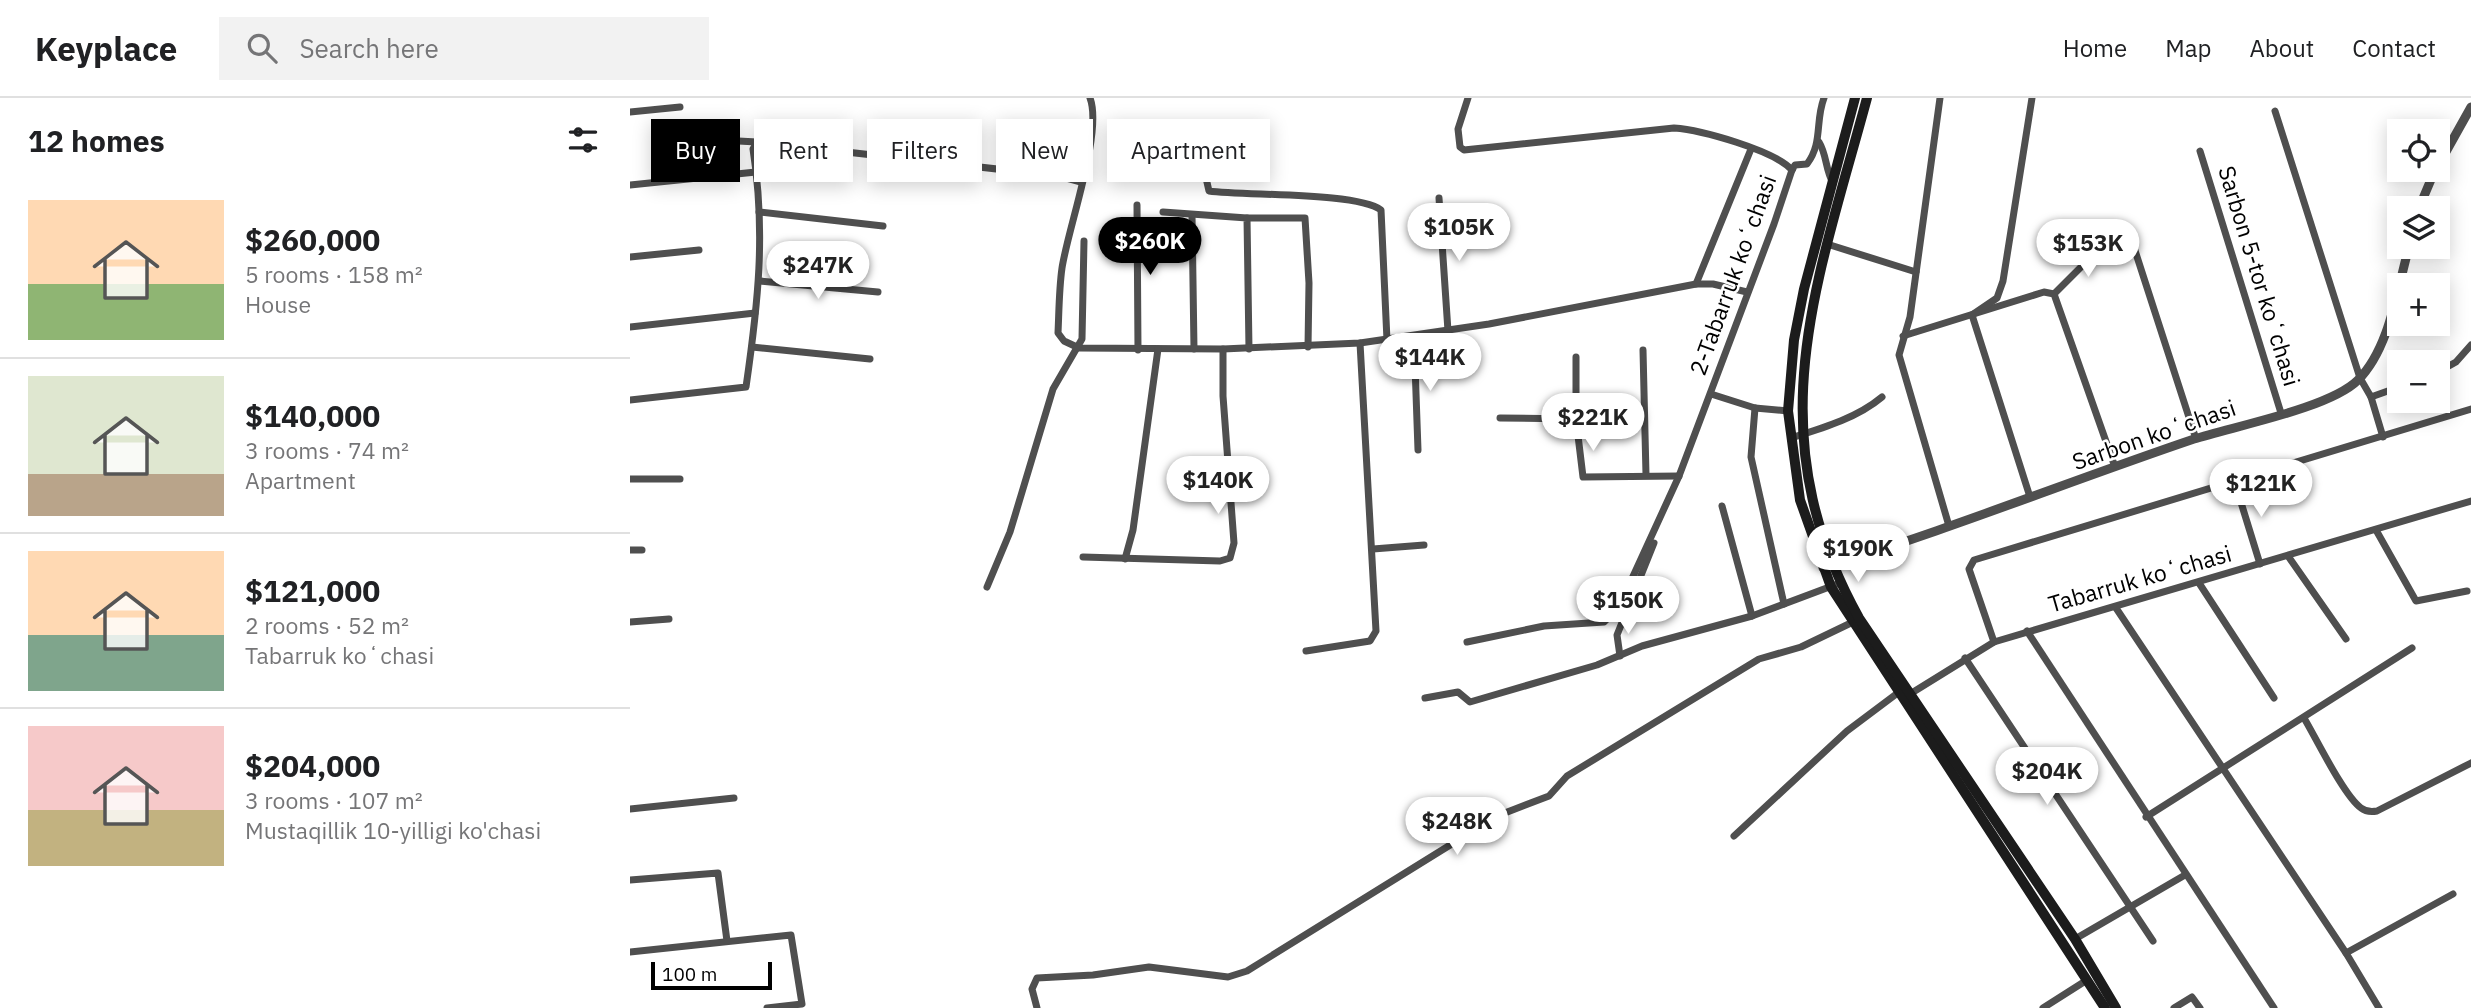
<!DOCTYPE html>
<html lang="en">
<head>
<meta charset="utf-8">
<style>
  :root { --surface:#fff; --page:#f2f2f2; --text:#202124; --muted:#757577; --line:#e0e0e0; --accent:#000 }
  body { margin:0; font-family:"IBM Plex Sans",sans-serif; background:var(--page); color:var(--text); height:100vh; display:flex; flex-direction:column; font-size:26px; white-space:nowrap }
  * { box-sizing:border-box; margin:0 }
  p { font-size:23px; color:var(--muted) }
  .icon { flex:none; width:38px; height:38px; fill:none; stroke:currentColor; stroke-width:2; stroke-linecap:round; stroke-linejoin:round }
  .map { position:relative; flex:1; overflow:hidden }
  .side { display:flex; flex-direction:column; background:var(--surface); width:630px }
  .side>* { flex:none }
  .guide { position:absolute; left:21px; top:21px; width:665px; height:63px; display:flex; gap:14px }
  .fabs { position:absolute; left:1757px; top:21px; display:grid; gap:14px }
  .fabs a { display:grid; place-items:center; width:63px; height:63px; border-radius:0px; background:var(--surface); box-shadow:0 4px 18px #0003; font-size:35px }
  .scale { position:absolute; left:21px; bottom:18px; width:121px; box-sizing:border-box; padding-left:7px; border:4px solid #000; border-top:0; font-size:19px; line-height:24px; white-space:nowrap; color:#000; -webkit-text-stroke:5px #fff; paint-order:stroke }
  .price { position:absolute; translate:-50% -60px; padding:0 16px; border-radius:24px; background:#fff; color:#222; font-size:23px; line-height:46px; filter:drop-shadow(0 2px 4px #0008) }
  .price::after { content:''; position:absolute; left:50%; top:42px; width:21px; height:16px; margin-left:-10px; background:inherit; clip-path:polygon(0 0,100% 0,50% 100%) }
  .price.selected { background:var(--accent); color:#fff }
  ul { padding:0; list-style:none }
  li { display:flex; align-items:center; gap:21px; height:175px; padding:0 28px }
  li+li { border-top:2px solid var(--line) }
  li span { display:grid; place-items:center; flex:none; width:196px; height:140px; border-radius:0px; color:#555 }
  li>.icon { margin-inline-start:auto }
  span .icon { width:84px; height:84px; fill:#fffc; stroke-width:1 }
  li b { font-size:30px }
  h2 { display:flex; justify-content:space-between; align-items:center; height:84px; padding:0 28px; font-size:30px }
  .chip { padding:0 24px; border-radius:0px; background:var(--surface); box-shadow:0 4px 18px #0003; font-size:24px; line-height:63px }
  .chip.selected { background:var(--accent); color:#fff }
  header { display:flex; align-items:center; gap:42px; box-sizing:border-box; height:98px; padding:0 35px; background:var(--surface); border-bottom:2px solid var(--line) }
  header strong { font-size:33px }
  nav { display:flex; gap:38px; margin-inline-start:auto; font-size:24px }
  .search { width:490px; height:63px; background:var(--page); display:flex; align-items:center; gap:18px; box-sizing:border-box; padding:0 24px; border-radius:0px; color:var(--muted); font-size:26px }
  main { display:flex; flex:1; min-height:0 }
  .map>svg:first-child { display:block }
</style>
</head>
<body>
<header>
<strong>Keyplace</strong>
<div class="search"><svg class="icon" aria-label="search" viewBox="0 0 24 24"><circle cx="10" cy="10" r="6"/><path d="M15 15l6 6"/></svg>Search here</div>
<nav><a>Home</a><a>Map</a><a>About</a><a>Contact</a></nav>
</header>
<main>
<section class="side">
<h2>12 homes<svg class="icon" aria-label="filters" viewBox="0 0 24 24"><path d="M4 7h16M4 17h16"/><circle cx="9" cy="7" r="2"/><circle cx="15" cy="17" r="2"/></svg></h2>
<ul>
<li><span style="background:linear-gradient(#ffd9b3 60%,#8fb573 0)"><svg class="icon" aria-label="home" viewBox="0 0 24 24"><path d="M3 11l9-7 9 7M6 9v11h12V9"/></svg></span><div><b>$260,000</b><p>5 rooms · 158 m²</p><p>House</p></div></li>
<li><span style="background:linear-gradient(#dfe7d0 70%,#b9a48a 0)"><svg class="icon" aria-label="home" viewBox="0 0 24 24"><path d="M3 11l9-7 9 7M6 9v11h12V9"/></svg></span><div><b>$140,000</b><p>3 rooms · 74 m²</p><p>Apartment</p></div></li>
<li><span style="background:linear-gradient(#ffd9b3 60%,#7fa58c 0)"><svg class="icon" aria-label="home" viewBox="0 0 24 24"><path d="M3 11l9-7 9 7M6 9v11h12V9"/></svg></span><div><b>$121,000</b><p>2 rooms · 52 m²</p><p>Tabarruk koʻchasi</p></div></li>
<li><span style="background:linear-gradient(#f6c9c9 60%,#c2b280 0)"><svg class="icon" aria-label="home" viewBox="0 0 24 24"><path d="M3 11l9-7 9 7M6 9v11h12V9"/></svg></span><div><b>$204,000</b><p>3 rooms · 107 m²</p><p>Mustaqillik 10-yilligi ko'chasi</p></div></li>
</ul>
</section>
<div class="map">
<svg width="1841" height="910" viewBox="0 0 1841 910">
  <rect width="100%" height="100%" fill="#fff"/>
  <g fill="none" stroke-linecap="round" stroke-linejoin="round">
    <g stroke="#4f4f4f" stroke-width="7">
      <path d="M460,0c13,34 -22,130 -28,170 -3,21 -3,44 -4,65l6,8 15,7 144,1 137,-6 129,-19 207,-40h17l34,8"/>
      <path d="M838,0l-10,31 2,18 4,3 210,-22c27,2 100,22 118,42"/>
      <path d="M1310,0l-30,219 -11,38 50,171"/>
      <path d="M1645,13l85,267 11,19 28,-10"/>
      <path d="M0,14l50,-5"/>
      <path d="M579,34l-3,46 3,13c36,5 148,1 172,19l6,130"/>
      <path d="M71,41l56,3"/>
      <path d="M1189,44c8,13 6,27 14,41"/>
      <path d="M1570,53l81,262"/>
      <path d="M1162,72l3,-5 12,-1c16,-21 8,-43 17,-66"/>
      <path d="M0,87l126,-13"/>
      <path d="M809,100l9,133"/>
      <path d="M507,107l1,145"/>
      <path d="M129,114l124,14"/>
      <path d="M533,114l84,6 2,131"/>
      <path d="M562,117l2,134"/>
      <path d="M617,120h58l4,65 -1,64"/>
      <path d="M1499,134l67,207"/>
      <path d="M1197,146l89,28"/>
      <path d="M0,159l69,-7"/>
      <path d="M130,183l118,11"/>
      <path d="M1066,186l55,-135"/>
      <path d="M1424,196l49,-49"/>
      <path d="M0,229l125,-14"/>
      <path d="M1273,238l141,-44 10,2 61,173"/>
      <path d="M784,239l4,113"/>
      <path d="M122,249l118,12"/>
      <path d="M1013,252l3,125"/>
      <path d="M946,259v62l7,58 96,-1"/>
      <path d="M1808,274l18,-10 15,-17"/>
      <path d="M1081,296l44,14 33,3"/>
      <path d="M1741,299l12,40"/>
      <path d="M0,302l116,-13c12,-83 20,-154 7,-238l4,-7 302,34 22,6"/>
      <path d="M1125,310l-4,49 33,147"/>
      <path d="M870,320l76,1"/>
      <path d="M1161,340c32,-10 66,-20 91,-41"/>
      <path d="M0,381h50"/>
      <path d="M1605,385l25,81"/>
      <path d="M1400,399l-58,-182 25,-17 6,-17 29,-183"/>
      <path d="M1092,408l30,110"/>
      <path d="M1746,432l40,71 51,-10"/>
      <path d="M743,451l51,-4"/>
      <path d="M0,452h12"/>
      <path d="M1658,458l58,83"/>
      <path d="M453,459l137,4 10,-3 4,-15 -11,-147v-47"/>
      <path d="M495,461l8,-29 25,-181"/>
      <path d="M1569,485l75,115"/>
      <path d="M357,489l23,-55 43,-143 29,-50 2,-98"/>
      <path d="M1486,510l230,345 33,55"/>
      <path d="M0,524l39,-3"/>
      <path d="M1397,533l247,377"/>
      <path d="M837,544l77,-16 60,-4 15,-15 60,-131 95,-252 18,-54"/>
      <path d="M1364,544l-25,-73 5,-9 497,-151"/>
      <path d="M676,553l64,-10 6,-10 -16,-288"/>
      <path d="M990,558l-3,-21 37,-92"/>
      <path d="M1335,560l188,283"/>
      <path d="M1280,596l84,-52 477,-141"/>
      <path d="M795,600l33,-6 12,10 127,-37 45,-19 110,-30 88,-33"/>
      <path d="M1674,620c12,20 40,78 57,90 5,4 10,4 16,3l94,-48"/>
      <path d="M0,711l104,-11"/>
      <path d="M1516,719l266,-169"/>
      <path d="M1104,738l113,-105 52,-39"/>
      <path d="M0,782l88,-7 9,68"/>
      <path d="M1445,841l110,-64"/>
      <path d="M0,854l161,-17 11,69 -35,4"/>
      <path d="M1716,855l107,-59"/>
      <path d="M407,910l-5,-19 5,-11 56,-3 56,-8 79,10 19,-6 250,-155 52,-20 18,-20 192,-117 42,-12 52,-25"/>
      <path d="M1413,910l44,-28"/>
      <path d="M1544,910l18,-11 8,11"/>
    </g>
    <g stroke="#4f4f4f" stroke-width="9">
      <path d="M1808,68l33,-59"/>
      <path d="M1789,110l16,-38"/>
      <path d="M1193,470c125,-38 247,-87 371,-129 41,-13 136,-31 164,-59 32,-32 39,-91 51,-133"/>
    </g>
    <g stroke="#1c1c1c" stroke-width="10">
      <path d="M1225,0l-51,191 -10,51 -6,71 12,89 31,87 274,421"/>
      <path d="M1237,0c-51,189 -111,334 -8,520l216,321 41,69"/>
    </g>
  </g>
  <g text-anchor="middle" stroke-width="5" stroke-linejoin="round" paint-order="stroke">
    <g font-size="23" fill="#000" stroke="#fff">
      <text transform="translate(1103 177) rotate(-70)" y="8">2-Tabarruk koʻchasi</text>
      <text transform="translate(1629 178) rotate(73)" y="8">Sarbon 5-tor koʻchasi</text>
      <text transform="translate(1524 337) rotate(-19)" y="8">Sarbon koʻchasi</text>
      <text transform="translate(1510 481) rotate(-16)" y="8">Tabarruk koʻchasi</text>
    </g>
  </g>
</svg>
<div class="fabs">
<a><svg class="icon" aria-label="locate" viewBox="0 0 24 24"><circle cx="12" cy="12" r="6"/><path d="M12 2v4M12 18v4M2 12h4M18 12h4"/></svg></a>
<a><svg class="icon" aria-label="layers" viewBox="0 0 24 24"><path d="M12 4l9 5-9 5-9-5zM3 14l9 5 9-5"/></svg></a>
<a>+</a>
<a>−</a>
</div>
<div class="scale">100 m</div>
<b class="price" style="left:829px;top:165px">$105K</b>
<b class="price selected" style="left:520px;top:179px">$260K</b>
<b class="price" style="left:1458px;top:181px">$153K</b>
<b class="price" style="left:188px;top:203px">$247K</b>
<b class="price" style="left:800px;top:295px">$144K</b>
<b class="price" style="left:963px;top:355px">$221K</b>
<b class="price" style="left:588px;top:418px">$140K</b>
<b class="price" style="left:1631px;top:421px">$121K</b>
<b class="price" style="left:1228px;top:486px">$190K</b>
<b class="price" style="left:998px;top:538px">$150K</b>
<b class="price" style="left:1417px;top:709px">$204K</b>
<b class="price" style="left:827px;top:759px">$248K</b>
<div class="guide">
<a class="chip selected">Buy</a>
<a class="chip">Rent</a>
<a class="chip">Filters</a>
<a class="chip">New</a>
<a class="chip">Apartment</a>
</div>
</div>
</main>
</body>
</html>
